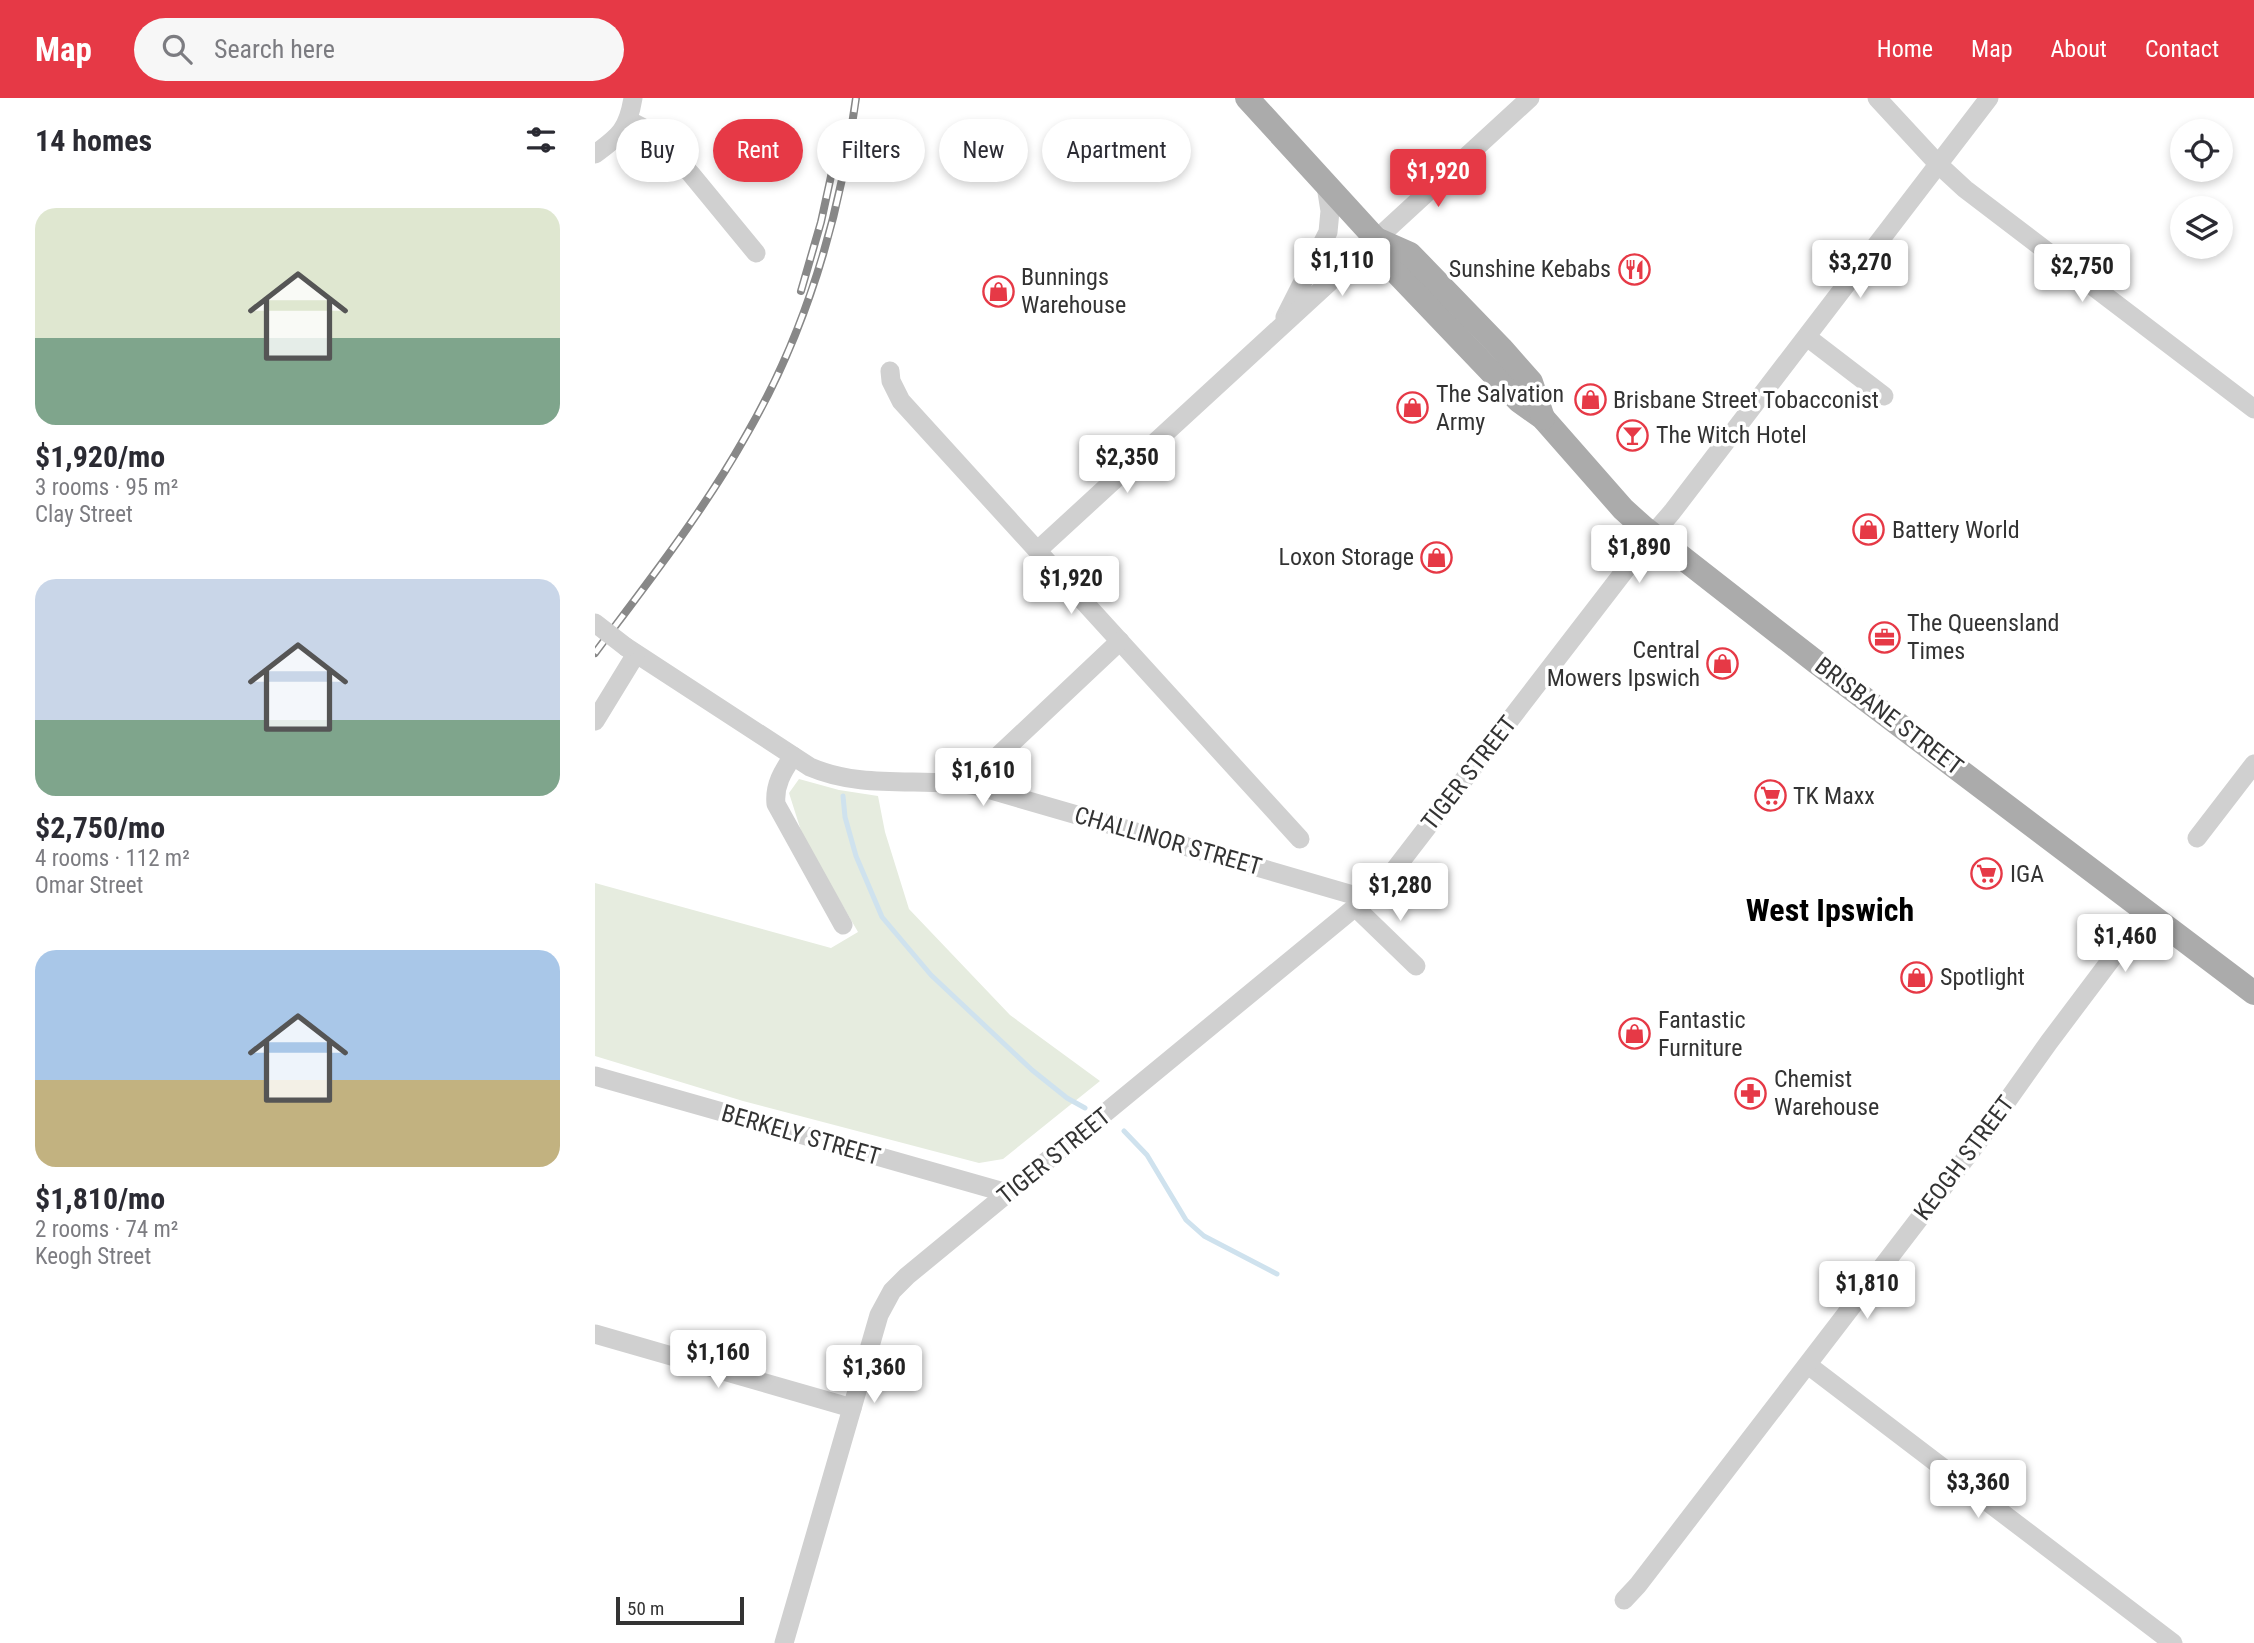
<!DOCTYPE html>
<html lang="en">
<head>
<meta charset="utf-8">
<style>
  :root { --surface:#fff; --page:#f7f7f7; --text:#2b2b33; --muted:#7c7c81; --accent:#e63946 }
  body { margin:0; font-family:"Roboto Condensed",sans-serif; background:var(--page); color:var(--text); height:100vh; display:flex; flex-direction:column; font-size:26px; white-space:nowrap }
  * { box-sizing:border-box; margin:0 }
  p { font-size:23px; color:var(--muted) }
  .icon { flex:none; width:38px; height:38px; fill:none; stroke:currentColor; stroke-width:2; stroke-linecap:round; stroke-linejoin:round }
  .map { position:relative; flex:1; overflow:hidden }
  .details { display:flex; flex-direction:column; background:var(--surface); width:595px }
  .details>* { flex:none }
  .guide { position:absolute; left:21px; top:21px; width:665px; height:63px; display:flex; gap:14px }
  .fabs { position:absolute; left:1575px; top:21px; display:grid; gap:14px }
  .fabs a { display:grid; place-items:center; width:63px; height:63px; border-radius:50%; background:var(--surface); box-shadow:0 4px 10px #0003; font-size:35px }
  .scale { position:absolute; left:21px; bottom:18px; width:128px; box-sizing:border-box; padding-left:7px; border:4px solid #333; border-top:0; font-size:19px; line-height:24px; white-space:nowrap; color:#333; -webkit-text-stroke:5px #fff; paint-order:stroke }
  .price { position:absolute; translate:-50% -60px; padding:0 16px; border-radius:7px; background:#fff; color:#222; font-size:23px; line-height:46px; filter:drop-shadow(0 2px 4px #0008) }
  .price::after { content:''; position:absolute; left:50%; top:42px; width:21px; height:16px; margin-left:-10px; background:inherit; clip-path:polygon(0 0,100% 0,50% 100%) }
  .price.selected { background:var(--accent); color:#fff }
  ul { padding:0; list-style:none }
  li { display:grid; align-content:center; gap:14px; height:371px; padding:0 35px }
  li span { display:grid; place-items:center; height:217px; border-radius:21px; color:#555 }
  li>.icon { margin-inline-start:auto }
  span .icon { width:126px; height:126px; fill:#fffc; stroke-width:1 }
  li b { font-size:30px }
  h2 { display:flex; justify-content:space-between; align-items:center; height:84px; padding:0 35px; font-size:30px }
  .pill { padding:0 24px; border-radius:32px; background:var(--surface); box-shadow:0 4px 10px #0003; font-size:24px; line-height:63px }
  .pill.selected { background:var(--accent); color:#fff }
  header { display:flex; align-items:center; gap:42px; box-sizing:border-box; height:98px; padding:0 35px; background:var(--accent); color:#fff }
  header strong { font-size:33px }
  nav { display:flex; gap:38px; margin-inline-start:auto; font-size:24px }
  .search { width:490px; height:63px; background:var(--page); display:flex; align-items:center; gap:18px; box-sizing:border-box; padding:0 24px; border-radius:38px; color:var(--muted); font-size:26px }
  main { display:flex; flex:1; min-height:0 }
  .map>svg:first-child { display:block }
</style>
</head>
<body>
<header>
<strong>Map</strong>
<div class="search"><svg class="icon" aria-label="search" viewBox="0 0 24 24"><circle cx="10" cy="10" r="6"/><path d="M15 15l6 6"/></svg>Search here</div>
<nav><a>Home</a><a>Map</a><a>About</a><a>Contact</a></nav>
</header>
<main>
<section class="details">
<h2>14 homes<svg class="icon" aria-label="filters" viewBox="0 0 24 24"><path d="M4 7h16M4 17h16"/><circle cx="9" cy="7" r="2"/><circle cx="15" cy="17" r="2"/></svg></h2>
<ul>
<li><span style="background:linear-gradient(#dfe7d0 60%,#7fa58c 0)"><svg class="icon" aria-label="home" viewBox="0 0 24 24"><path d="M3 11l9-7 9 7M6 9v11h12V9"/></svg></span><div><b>$1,920/mo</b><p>3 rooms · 95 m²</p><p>Clay Street</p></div></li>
<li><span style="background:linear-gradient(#c9d6e8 65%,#7fa58c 0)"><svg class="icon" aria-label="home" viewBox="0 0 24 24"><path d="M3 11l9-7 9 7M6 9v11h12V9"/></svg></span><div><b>$2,750/mo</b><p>4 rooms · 112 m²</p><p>Omar Street</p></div></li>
<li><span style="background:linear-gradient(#a9c7e8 60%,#c2b280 0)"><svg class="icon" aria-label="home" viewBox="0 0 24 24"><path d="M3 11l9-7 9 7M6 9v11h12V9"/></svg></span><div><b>$1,810/mo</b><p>2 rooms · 74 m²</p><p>Keogh Street</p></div></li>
</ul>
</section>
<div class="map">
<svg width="1659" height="1545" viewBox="0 0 1659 1545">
  <rect width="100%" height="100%" fill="#fff"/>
  <path fill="#e6ecdf" d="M204,681l40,11 39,6 7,36 24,77 101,106 90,66 -97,78 -24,4 -236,-62 -148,-45v-173l236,65 27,-16 -55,-95 -14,-44z"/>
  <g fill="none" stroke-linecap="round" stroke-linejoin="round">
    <g stroke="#cfe2ee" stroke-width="5">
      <path d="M248,698l2,21 11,39 26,61 49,58 101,95 35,28 18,10"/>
      <path d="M529,1033l23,24 39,65 18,16 73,38"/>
    </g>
    <g stroke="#d0d0d0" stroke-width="19">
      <path d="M1282,0l62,67 26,24 289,220"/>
      <path d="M33,22l27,14 36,40 65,79"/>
      <path d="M0,56c25,-18 33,-25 38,-56"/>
      <path d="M690,219l43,-85 2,-21 -4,-25"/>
      <path d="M1212,239l77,59"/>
      <path d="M295,273l1,10 10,20 399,438"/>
      <path d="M443,452l492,-452"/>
      <path d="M31,549l184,120c53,23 112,10 167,19l390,113"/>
      <path d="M0,623l41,-67"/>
      <path d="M198,658c-10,15 -19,29 -17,48l67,121"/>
      <path d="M390,690l6,-19 8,-14 121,-114"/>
      <path d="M1602,740l57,-74"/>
      <path d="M761,810l60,58"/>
      <path d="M0,978l412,117"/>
      <path d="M0,1236l257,74"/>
      <path d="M1213,1267l365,278"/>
      <path d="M1029,1502l14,-15 340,-443 71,-100 97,-129"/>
      <path d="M189,1545l95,-328 13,-24 15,-15 469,-386 16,-17 261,-339 19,-22 317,-414"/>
    </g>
    <g stroke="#ababab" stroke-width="24">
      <path d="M652,0l129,141 15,28 128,134 24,17 80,91 20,18 173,135 438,331"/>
      <path d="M781,141l34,15 91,94 30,34 12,36"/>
    </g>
    <defs>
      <g id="rail">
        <path d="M206,193l20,-69 19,-87"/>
        <path d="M0,555c52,-70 106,-138 149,-214 61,-104 96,-222 112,-341"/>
      </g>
    </defs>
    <use href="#rail" stroke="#888" stroke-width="8"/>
    <use href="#rail" stroke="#fff" stroke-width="5" stroke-dasharray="16" stroke-linecap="butt"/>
    <path stroke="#d0d0d0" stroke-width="19" d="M0,525l31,24"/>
  </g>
  <defs>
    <symbol id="restaurant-ring" viewBox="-11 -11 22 22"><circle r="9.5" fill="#fff" stroke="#e63946" stroke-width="1.5"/><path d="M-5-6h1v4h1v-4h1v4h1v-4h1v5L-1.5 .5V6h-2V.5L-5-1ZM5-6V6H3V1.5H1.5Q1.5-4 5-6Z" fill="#e63946"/></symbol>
    <symbol id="shop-ring" viewBox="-11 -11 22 22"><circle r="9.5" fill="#fff" stroke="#e63946" stroke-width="1.5"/><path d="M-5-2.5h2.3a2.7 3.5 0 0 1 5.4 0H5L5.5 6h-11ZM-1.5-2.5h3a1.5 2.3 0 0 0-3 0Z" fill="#e63946"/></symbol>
    <symbol id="bar-ring" viewBox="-11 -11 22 22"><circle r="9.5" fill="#fff" stroke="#e63946" stroke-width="1.5"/><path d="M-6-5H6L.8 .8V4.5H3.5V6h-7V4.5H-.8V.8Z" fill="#e63946"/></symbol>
    <symbol id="office-ring" viewBox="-11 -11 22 22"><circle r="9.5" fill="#fff" stroke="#e63946" stroke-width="1.5"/><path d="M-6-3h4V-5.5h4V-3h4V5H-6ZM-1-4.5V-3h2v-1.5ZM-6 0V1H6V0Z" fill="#e63946"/></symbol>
    <symbol id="supermarket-ring" viewBox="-11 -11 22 22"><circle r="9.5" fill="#fff" stroke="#e63946" stroke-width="1.5"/><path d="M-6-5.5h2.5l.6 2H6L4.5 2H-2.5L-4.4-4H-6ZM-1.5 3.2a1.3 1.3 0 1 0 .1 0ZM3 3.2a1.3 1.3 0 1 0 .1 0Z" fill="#e63946"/></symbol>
    <symbol id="pharmacy-ring" viewBox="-11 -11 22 22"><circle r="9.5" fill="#fff" stroke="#e63946" stroke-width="1.5"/><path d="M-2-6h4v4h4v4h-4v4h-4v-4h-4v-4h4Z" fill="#e63946"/></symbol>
  </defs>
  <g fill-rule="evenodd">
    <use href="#restaurant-ring" x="1022" y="154" width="35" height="35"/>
    <use href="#shop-ring" x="386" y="176" width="35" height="35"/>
    <use href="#shop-ring" x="978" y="284" width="35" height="35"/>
    <use href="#shop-ring" x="800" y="292" width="35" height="35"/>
    <use href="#bar-ring" x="1020" y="320" width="35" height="35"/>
    <use href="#shop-ring" x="1256" y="414" width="35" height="35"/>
    <use href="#shop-ring" x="824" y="442" width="35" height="35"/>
    <use href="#office-ring" x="1272" y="522" width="35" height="35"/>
    <use href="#shop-ring" x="1110" y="548" width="35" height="35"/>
    <use href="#supermarket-ring" x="1158" y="680" width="35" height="35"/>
    <use href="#supermarket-ring" x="1374" y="758" width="35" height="35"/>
    <use href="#shop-ring" x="1304" y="862" width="35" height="35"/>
    <use href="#shop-ring" x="1022" y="918" width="35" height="35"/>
    <use href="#pharmacy-ring" x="1138" y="978" width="35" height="35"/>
  </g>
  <g text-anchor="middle" stroke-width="7" stroke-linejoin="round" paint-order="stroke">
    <g font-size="24" fill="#333" stroke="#fff" text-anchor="start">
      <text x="1016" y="179" text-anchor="end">Sunshine Kebabs</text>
      <text x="426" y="187">Bunnings<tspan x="426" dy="28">Warehouse</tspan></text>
      <text x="841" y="304">The Salvation<tspan x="841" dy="28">Army</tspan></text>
      <text x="1018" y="310">Brisbane Street Tobacconist</text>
      <text x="1061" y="345">The Witch Hotel</text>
      <text x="1297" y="440">Battery World</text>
      <text x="819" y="467" text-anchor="end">Loxon Storage</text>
      <text x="1312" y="533">The Queensland<tspan x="1312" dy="28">Times</tspan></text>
      <text x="1105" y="560" text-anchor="end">Central<tspan x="1105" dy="28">Mowers Ipswich</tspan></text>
      <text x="1198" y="706">TK Maxx</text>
      <text x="1415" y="784">IGA</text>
      <text x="1345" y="887">Spotlight</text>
      <text x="1063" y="930">Fantastic<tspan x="1063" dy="28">Furniture</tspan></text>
      <text x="1179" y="989">Chemist<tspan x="1179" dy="28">Warehouse</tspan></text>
    </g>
    <g font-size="24" fill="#333" stroke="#fff">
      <text transform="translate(1294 618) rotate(37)" y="8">BRISBANE STREET</text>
      <text transform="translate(874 675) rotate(-52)" y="8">TIGER STREET</text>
      <text transform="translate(573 743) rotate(16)" y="8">CHALLINOR STREET</text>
      <text transform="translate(206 1037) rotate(16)" y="8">BERKELY STREET</text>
      <text transform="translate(459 1058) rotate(-39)" y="8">TIGER STREET</text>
      <text transform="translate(1369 1060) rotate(-53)" y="8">KEOGH STREET</text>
    </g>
    <g font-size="32" font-weight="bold" fill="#000" stroke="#fff">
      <text x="1235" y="823">West Ipswich</text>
    </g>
  </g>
</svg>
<div class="fabs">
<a><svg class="icon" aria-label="locate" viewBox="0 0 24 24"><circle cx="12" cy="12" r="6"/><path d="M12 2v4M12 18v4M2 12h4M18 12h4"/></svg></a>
<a><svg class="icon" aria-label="layers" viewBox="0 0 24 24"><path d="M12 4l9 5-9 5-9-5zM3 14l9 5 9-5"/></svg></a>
</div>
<div class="scale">50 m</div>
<b class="price selected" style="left:843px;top:111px">$1,920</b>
<b class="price" style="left:747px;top:200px">$1,110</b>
<b class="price" style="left:1265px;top:202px">$3,270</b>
<b class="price" style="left:1487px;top:206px">$2,750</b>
<b class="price" style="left:532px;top:397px">$2,350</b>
<b class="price" style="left:1044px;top:487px">$1,890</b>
<b class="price" style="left:476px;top:518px">$1,920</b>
<b class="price" style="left:388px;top:710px">$1,610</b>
<b class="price" style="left:805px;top:825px">$1,280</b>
<b class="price" style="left:1530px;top:876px">$1,460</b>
<b class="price" style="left:1272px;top:1223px">$1,810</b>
<b class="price" style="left:123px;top:1292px">$1,160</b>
<b class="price" style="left:279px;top:1307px">$1,360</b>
<b class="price" style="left:1383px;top:1422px">$3,360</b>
<div class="guide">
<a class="pill">Buy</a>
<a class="pill selected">Rent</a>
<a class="pill">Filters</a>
<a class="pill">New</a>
<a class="pill">Apartment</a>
</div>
</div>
</main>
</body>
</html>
